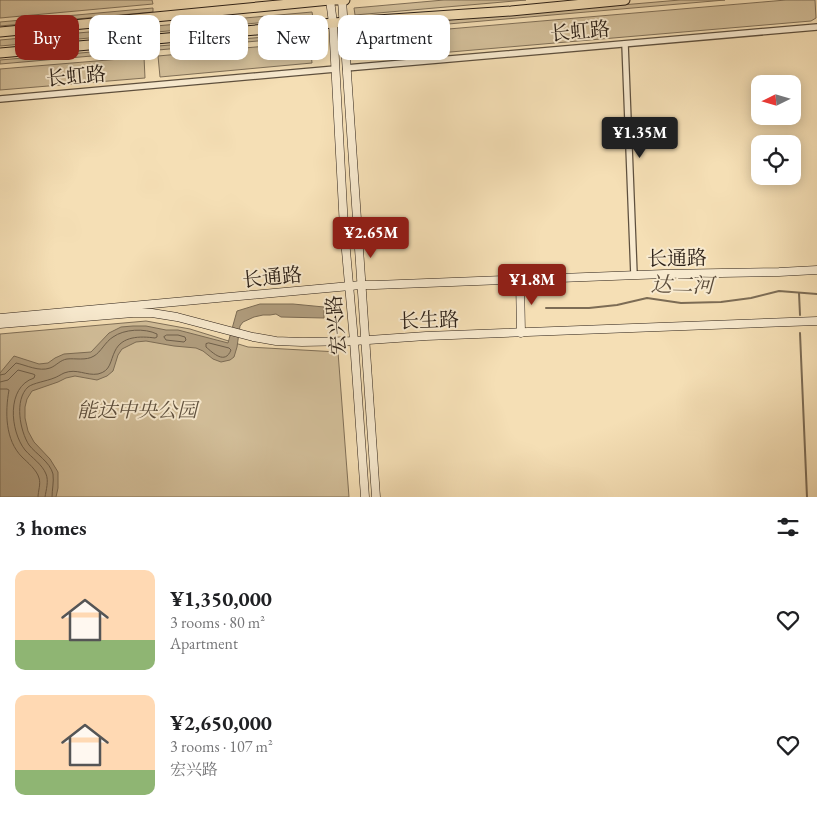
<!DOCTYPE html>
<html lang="en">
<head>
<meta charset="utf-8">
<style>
  :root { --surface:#fff; --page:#f6f6f6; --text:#202124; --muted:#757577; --accent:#8f2418 }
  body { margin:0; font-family:"EB Garamond","Noto Serif SC",serif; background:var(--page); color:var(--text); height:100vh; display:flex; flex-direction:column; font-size:19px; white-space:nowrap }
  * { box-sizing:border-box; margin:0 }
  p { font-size:16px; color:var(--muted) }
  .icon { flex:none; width:28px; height:28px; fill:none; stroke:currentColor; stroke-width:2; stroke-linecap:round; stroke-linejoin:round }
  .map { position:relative; height:497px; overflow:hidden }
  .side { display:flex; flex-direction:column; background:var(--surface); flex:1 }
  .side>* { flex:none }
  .top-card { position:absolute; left:15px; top:15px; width:500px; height:45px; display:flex; gap:10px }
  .needle { width:32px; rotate:265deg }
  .tools { position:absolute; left:751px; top:75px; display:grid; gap:10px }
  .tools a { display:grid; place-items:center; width:50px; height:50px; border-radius:10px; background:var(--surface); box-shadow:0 2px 12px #0003; font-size:25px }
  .price { position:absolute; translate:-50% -42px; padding:0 11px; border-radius:5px; background:var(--accent); color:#fff; font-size:16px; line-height:32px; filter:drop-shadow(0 1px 2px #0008) }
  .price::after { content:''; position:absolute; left:50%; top:30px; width:15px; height:11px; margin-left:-8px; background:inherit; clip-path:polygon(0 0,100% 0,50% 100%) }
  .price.selected { background:#222; color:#fff }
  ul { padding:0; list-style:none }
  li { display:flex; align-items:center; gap:15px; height:125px; padding:0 15px }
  li span { display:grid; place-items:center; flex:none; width:140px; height:100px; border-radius:10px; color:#555 }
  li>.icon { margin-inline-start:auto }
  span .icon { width:60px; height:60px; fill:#fffc; stroke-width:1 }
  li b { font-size:21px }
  h2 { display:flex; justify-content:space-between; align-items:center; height:60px; padding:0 15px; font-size:21px }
  .chip { padding:0 18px; border-radius:10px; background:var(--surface); box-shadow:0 2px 12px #0003; font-size:18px; line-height:45px }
  .chip.selected { background:var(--accent); color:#fff }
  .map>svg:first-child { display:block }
</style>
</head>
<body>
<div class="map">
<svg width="817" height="497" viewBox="0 0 817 497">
  <rect width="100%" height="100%" fill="#f5dfb5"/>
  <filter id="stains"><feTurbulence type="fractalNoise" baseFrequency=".004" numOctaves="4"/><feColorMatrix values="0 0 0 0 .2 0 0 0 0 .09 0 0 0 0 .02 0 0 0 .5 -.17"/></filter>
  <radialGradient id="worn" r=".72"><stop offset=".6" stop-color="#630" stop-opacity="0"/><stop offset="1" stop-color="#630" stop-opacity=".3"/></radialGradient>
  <g fill="#d3bf9a" stroke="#807058">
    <path d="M0,0h152l1,4 -153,14z"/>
    <path d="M444,0h82l-171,15 -1,-7z"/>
    <path d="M680,0h45l-277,24 -1,-4z"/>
    <path d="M786,0h29l1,18 -5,3 -442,38 -2,-23z"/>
    <path d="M153,8v4l-153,14v-4z"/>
    <path d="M312,12l1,6 -313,28v-6z"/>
    <path d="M313,33v3l-155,14v-4z"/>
    <path d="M310,42l2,21 -152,14 -2,-21z"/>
    <path d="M149,47v4l-149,13v-4z"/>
    <path d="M144,57l1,21 -145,12v-21z"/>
    <path d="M146,321l44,8 58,18 90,5 11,145h-349v-163z"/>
  </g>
  <path fill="#b19e7f" stroke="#7c6c55" d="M260,304h33l31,3v11l-43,-1 -5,-3 -6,1h-7l-9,2 -11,5 -3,4 -3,21 -3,10 -4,3 -9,2 -8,-3 -10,-8 -7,-3 -22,-2 -28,-5 -10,1 -14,7 -4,6 -5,16 -6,5 -10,4 -22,-4 -9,2 -8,4 -26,9 -5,8 -2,8v11l3,13 6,11 16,17 8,13v16l-2,9h-56v-124l14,-17 25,8 9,-1 7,-5 9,-4 27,-2 18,-19 12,-6 12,-1h13l20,4h12l50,13 9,-32z"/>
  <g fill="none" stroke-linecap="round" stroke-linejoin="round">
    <g stroke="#6e5f4b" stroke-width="1">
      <path d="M167,335h11l7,2 1,3 -2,2 -18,-2 -2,-3z"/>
      <path d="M209,343l20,5 2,2c-6,15 -18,3 -25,-3v-3z"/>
      <path d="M0,375l5,-1 11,-11c10,2 23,9 34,5 6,-2 10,-8 17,-9 8,-1 19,2 27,-3 7,-4 11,-14 19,-19 11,-8 32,-9 44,-3v3l-2,1c-15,-2 -33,-2 -40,13 -5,10 -4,20 -17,23 -12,2 -21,-6 -34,-1 -4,2 -7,4 -10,5 -7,3 -21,5 -26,9 -14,13 -8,44 1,58 7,9 21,17 24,29 1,8 -1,16 -1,23"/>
      <path d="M0,382l8,-2 10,-10 15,4 2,1 -1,3c-28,9 -24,53 -9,72 7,8 17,14 21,24 3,7 0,16 -1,23"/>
      <path d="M0,389h7l2,1c-4,22 -4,50 13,67 5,5 15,13 17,21 2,6 -1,13 -1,19"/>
    </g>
    <g stroke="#7c6c55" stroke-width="2">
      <path d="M799,293l1,22"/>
      <path d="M546,308h43l28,-3 30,-7 34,5 40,-1 30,-4 28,-7 38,3"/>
      <path d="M800,333l7,164"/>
    </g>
    <defs>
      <g id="street">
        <path d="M625,44l9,231"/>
        <path d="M346,68l471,-41"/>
        <path d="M0,99l335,-30"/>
      </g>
      <g id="secondary">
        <path d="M330,0l3,23 11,205 10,113 11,156"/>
        <path d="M342,0l34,497"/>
        <path d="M520,280l1,53"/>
        <path d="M0,318l361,-33h14l289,-11 115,-2 38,-2"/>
        <path d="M0,324l133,-11h19l25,4 76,20 23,4 26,1 52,-1 72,-5 391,-15"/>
      </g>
      <g id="primary">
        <path d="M0,32l330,-32h15"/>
        <path d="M0,53l333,-30 178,-12 114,-11"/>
      </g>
    </defs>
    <use href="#street" stroke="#5e503e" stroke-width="8"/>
    <use href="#secondary" stroke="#2c2017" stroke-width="9"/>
    <use href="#primary" stroke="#2c2017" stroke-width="11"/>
    <use href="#street" stroke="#f8eacf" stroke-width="5.5"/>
    <use href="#secondary" stroke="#f8eacf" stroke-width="8"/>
    <use href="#primary" stroke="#f5dfb5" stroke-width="9"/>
  </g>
  <g text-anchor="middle" stroke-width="4" stroke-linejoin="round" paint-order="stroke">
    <g font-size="20" fill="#2c2017" stroke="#f8eacf">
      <text transform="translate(580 31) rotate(-5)" y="7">长虹路</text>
      <text transform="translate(76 76) rotate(-5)" y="7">长虹路</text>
      <text transform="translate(677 258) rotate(-1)" y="7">长通路</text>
      <text transform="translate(272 277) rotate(-6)" y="7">长通路</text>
      <text transform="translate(429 320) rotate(-2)" y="7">长生路</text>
      <text transform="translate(336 325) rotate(-95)" y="7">宏兴路</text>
    </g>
    <g font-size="20" font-style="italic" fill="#5e503e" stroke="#f8eacf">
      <text x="137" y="417">能达中央公园</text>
    </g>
    <g font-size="21" font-style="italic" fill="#5b4c3b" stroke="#f8eacf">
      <text transform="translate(682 285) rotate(1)" y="7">达二河</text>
    </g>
  </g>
  <rect width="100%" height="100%" filter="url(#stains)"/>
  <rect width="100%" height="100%" fill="url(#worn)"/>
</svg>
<div class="tools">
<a><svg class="needle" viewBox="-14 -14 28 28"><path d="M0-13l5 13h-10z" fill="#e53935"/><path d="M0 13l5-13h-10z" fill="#757577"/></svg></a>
<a><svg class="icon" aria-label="locate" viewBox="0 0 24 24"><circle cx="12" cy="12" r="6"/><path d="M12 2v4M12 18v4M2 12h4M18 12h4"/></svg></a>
</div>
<b class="price selected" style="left:640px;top:159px">¥1.35M</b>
<b class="price" style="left:371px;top:259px">¥2.65M</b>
<b class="price" style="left:532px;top:306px">¥1.8M</b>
<div class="top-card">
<a class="chip selected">Buy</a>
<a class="chip">Rent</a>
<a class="chip">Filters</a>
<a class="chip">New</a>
<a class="chip">Apartment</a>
</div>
</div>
<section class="side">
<h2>3 homes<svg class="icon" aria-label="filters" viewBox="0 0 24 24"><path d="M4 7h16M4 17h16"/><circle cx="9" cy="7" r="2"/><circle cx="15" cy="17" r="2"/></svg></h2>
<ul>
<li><span style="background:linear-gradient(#ffd9b3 70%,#8fb573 0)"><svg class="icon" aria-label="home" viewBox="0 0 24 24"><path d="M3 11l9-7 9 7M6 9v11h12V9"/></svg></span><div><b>¥1,350,000</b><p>3 rooms · 80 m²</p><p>Apartment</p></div><svg class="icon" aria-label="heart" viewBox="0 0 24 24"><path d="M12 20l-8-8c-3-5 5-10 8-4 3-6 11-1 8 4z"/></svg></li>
<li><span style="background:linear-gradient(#ffd9b3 75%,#8fb573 0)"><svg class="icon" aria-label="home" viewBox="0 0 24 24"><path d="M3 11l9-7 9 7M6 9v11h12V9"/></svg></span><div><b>¥2,650,000</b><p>3 rooms · 107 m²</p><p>宏兴路</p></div><svg class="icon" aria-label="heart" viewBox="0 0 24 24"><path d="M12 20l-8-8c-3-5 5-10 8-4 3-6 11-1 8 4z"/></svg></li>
</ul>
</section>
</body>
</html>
